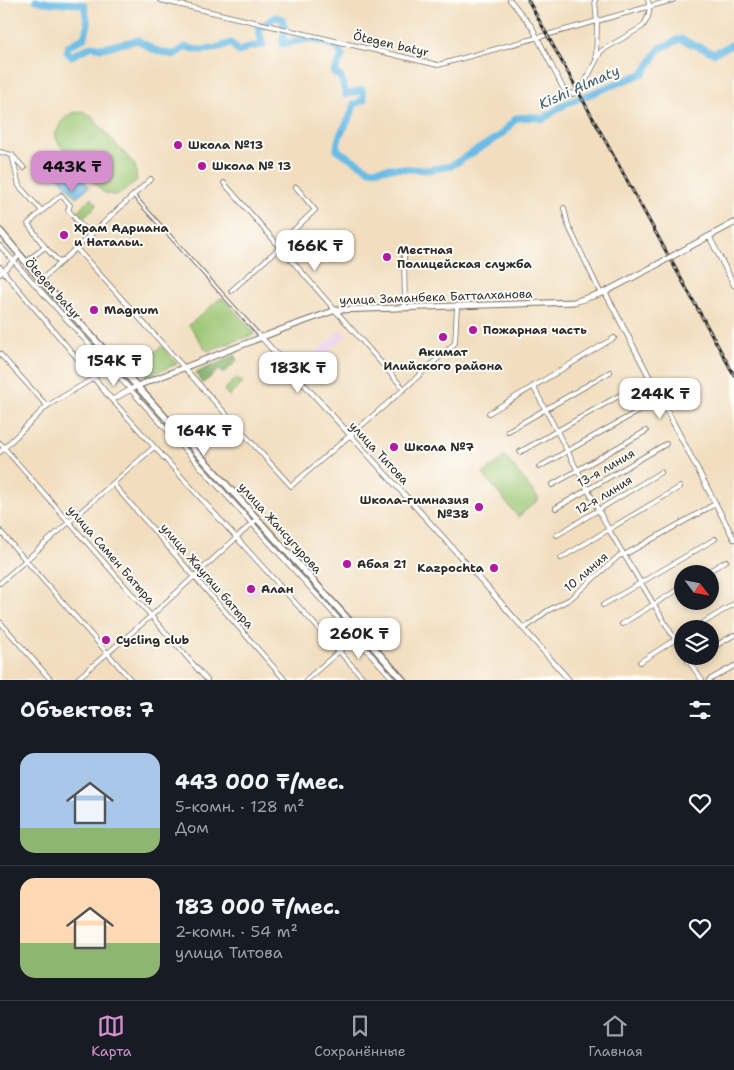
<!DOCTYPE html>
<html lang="ru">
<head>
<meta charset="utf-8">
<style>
  :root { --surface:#171b24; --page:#20242c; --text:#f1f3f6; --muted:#9ea1a6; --line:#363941; --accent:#d690ce }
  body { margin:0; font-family:"Shantell Sans",sans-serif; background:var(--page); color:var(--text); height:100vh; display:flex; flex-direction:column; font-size:19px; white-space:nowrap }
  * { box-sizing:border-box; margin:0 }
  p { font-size:16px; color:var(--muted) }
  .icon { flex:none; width:28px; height:28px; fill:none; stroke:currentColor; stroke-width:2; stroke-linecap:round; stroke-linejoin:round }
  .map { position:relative; height:680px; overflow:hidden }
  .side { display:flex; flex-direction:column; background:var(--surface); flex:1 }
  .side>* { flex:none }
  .needle { width:32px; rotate:122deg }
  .fabs { position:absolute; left:674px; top:565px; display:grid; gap:10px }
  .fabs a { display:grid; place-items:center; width:45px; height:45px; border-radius:50%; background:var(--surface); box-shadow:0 2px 8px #0003; font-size:25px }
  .price { position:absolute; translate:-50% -42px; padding:0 11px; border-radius:10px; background:#fff; color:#222; font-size:16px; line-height:32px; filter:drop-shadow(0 1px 2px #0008) }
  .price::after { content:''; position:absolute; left:50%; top:30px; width:15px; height:11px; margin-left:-8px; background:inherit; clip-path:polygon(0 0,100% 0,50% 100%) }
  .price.active { background:var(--accent); color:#111 }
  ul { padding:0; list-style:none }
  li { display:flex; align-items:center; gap:15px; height:125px; padding:0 20px }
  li+li { border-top:1px solid var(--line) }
  li span { display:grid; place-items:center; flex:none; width:140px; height:100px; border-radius:15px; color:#555 }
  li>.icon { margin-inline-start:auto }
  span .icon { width:60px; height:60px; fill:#fffc; stroke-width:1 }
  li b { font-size:21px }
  h2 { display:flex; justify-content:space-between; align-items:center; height:60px; padding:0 20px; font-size:21px }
  .tab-bar { display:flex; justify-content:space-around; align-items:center; height:70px; border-top:1px solid var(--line); background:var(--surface); font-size:14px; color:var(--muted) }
  .tab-bar a { display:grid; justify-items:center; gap:2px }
  .tab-bar .active { color:var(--accent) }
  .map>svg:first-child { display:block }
</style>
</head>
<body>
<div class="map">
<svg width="734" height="680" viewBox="0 0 734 680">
  <rect width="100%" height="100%" fill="#fdfcf7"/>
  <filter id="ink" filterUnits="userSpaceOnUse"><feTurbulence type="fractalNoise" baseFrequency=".02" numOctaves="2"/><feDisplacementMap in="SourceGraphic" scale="10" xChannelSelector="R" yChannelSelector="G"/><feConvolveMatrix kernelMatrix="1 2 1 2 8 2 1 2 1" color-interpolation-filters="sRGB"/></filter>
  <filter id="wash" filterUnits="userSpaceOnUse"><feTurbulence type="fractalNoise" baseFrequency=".0096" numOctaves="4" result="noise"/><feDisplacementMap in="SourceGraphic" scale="20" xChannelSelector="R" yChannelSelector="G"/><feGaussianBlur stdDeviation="1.12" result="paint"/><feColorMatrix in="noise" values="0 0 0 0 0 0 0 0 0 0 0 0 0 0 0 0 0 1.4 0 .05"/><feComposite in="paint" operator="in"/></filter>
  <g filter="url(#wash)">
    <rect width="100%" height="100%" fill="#f2debf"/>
    <g fill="#ead1ec">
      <path d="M342,329l5,6 -26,23 -5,-6z"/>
      <path d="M251,581l9,9 -8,8 -9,-9z"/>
    </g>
    <g fill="#9ac470" stroke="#62784e">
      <path d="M82,111l8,4 45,50 2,15c-11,10 -19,20 -34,12l-43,-46 -5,-10c5,-15 11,-23 27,-25z"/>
      <path d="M91,198l6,7 -17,15 -5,-7z"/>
      <path d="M222,297l32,35 -1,3 -46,16 -18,-26z"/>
      <path d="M162,346l15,18 -30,12 -8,-10z"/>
      <path d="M237,378l6,5 -14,13 -5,-6z"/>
      <path d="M505,456l34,43 -21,18 -35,-43z"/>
    </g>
    <path fill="#7baa62" stroke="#536a46" d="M235,355l2,6 -14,13 -4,-4 -17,14 -6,-11z"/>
    <path fill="#6bbce6" stroke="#4b7488" d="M70,165l19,22 -13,10 -18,-21z"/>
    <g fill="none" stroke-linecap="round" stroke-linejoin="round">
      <path stroke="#6bbce6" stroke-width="7" d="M36,0c15,6 32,1 48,5l4,20 -4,13 -16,8 -1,6 4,4 21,-10 10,2 36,-8 16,10 19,5 13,-8c17,6 29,2 45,-4l8,9 9,-5 15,-2 -5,-16 18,-12 6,2 3,8 -3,17 27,-5 28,8 5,9 -8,17 7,4 5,18 16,-5 2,10 -10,4c-2,17 -18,29 -17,46l33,20 22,-2 35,2 24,-4 50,-31 15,-17 18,-1 9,2 22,-15 79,-31 15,-24 21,-10 34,14 20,-9"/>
    </g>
  </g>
  <g filter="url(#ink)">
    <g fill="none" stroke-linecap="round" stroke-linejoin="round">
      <defs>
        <path id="pedestrian" d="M133,195l128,142"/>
        <g id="minor">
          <path d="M160,0l278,65 235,-65"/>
          <path d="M510,0l22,27 32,63 9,4 8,-4 20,-39 41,-24c7,-9 9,-16 6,-27"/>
          <path d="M595,0l2,24 -1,33"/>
          <path d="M0,152l12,3 12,13"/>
          <path d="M12,155l7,31 23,25 -14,13 17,23"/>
          <path d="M564,208l4,17 33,69"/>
          <path d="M42,211l19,-16 9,10 -2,5 22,26"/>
          <path d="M0,246l394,434"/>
          <path d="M76,248l215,238 113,-97 -180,-206"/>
          <path d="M404,255l1,52"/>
          <path d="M26,262l19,-15 15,16 91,-84"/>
          <path d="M0,267l3,4 17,-16"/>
          <path d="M0,274l3,-3 91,107 -47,28 -47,46"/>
          <path d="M41,280l19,-17"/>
          <path d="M231,291l46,-41 4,-8 34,-32 -19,-23"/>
          <path d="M0,354l47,52"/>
          <path d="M533,386l76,144 73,121"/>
          <path d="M404,389l51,-46 2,-37"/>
          <path d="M112,400l253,280"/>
          <path d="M489,413l125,-75"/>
          <path d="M508,431l102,-59"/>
          <path d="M0,443l207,237"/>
          <path d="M520,452l109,-62"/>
          <path d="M539,467l105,-59"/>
          <path d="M114,485l171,195"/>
          <path d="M552,485l94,-54"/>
          <path d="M556,508l110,-64"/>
          <path d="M0,531l131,149"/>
          <path d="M557,535l104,-63"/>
          <path d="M561,558l119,-71"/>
          <path d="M704,574l22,-13"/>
          <path d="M0,583l153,-135"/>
          <path d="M603,605l112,-66"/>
          <path d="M0,622l51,58"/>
          <path d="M622,624l60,-37"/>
          <path d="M524,629l23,-18 23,-12 50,-44h4l91,-51"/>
          <path d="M693,629l41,-25"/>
          <path d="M710,649l24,-14"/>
          <path d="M685,656l17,24"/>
          <path d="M688,661l9,-5"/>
          <path d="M640,662l42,-27"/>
          <path d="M76,680l75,-64 107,-98"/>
          <path d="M306,680l54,-47"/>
          <path d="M709,680l25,-14"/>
        </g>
        <g id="tertiary">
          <path d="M709,236l25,49"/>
          <path d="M605,292l129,247"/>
          <path d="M261,337l181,199 127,144"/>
          <path d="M94,378l18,22 25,-14"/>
        </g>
        <g id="secondary">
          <path d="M689,247l45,-24"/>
          <path d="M137,386l146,-57 53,-19 238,-8 31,-10 46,-24"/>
        </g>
        <path id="primary" d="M0,231l41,49 362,400"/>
      </defs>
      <use href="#pedestrian" stroke="#716a5f" stroke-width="4.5"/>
      <use href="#minor" stroke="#716a5f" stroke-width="5.5"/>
      <use href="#tertiary" stroke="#716a5f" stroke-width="6"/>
      <use href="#secondary" stroke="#716a5f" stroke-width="7"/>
      <use href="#primary" stroke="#716a5f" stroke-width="8"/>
      <use href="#pedestrian" stroke="#fff" stroke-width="2.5"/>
      <use href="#minor" stroke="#fff" stroke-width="4"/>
      <use href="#tertiary" stroke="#fff" stroke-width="4.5"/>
      <use href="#secondary" stroke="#fff" stroke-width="5"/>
      <use href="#primary" stroke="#fff" stroke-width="5.5"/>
      <defs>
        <path id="rail" d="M528,0l206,375"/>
      </defs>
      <use href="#rail" stroke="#2b2b2b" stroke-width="3"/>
      <use href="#rail" stroke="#fdfcf7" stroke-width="1" stroke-dasharray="4" stroke-linecap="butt"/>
      <defs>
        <path id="secondary-bridge" d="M651,268l38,-21"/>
      </defs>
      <use href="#secondary-bridge" stroke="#716a5f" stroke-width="7" stroke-linecap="butt"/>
      <use href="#secondary-bridge" stroke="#fff" stroke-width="5"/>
    </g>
  </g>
  <g fill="#b5179e" stroke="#fdfcf7" stroke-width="2">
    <circle cx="178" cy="145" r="5"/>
    <circle cx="202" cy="166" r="5"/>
    <circle cx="64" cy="235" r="5"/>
    <circle cx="387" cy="257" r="5"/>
    <circle cx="94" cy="310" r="5"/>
    <circle cx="473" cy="330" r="5"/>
    <circle cx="443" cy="337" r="5"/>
    <circle cx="394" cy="447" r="5"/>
    <circle cx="479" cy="507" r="5"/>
    <circle cx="347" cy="564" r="5"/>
    <circle cx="494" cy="568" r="5"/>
    <circle cx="251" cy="589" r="5"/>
    <circle cx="106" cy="640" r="5"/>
  </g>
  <g text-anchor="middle" stroke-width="4" stroke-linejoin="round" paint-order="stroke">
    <g font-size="12" fill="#2b2b2b" stroke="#fdfcf7">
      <text transform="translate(391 44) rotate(13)" y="4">Ötegen batyr</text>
      <text transform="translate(53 289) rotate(48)" y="4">Ötegen batyr</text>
      <text transform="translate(436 297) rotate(-2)" y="4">улица Заманбека Батталханова</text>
      <text transform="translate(379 453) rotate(47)" y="4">улица Титова</text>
      <text transform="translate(606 468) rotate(-30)" y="4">13-я линия</text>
      <text transform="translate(604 495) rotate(-31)" y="4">12-я линия</text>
      <text transform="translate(280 528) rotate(48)" y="4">улица Жансугурова</text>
      <text transform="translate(111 555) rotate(49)" y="4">улица Самен Батыра</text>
      <text transform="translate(586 572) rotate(-41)" y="4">10 линия</text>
      <text transform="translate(207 576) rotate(49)" y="4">улица Жаугаш батыра</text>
    </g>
    <g font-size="12" font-weight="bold" fill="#2b2b2b" stroke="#fdfcf7" text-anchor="start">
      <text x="188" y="149">Школа №13</text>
      <text x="212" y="170">Школа № 13</text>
      <text x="74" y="232">Храм Адриана<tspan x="74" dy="14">и Натальи.</tspan></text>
      <text x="397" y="254">Местная<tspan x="397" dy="14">Полицейская служба</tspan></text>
      <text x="104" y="314">Magnum</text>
      <text x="483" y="334">Пожарная часть</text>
      <text x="443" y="356" text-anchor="middle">Акимат<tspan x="443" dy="14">Илийского района</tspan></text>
      <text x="404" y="451">Школа №7</text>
      <text x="469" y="504" text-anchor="end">Школа-гимназия<tspan x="469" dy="14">№38</tspan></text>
      <text x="357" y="568">Абая 21</text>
      <text x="484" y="572" text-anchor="end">Kazpochta</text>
      <text x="261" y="593">Алан</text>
      <text x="116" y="644">Cycling club</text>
    </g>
    <g font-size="14" font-style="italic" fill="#415e6c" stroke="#fdfcf7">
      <text transform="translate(579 87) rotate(-24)" y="5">Kіshі Almaty</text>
    </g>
  </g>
</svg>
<div class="fabs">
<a><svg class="needle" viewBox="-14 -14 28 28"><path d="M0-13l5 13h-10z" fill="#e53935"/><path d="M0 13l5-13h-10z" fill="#9ea1a6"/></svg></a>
<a><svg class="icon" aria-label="layers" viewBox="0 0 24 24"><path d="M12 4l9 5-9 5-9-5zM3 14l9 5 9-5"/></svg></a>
</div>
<b class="price active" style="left:72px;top:193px">443K ₸</b>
<b class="price" style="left:315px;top:272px">166K ₸</b>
<b class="price" style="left:114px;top:387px">154K ₸</b>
<b class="price" style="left:298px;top:394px">183K ₸</b>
<b class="price" style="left:660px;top:420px">244K ₸</b>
<b class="price" style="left:204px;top:457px">164K ₸</b>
<b class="price" style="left:359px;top:660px">260K ₸</b>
</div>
<section class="side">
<h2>Объектов: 7<svg class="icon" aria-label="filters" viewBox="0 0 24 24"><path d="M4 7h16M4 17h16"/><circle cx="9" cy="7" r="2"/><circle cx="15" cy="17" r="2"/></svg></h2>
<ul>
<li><span style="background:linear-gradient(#a9c7e8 75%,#8fb573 0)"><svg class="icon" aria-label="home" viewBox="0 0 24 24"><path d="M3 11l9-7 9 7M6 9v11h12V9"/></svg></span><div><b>443 000 ₸/мес.</b><p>5-комн. · 128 m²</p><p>Дом</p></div><svg class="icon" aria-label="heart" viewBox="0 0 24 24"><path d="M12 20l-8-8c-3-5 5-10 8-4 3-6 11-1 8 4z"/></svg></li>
<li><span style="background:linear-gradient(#ffd9b3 65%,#8fb573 0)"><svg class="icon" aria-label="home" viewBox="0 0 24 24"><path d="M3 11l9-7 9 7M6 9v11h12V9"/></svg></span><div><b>183 000 ₸/мес.</b><p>2-комн. · 54 m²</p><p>улица Титова</p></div><svg class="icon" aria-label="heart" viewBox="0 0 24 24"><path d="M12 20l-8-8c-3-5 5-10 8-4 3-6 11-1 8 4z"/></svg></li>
</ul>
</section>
<nav class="tab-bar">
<a class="active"><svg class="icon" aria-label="map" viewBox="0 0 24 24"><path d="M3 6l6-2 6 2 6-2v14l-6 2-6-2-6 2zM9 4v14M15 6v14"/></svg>Карта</a>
<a><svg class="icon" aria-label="saved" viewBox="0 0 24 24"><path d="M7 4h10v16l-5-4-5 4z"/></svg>Сохранённые</a>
<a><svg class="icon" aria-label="home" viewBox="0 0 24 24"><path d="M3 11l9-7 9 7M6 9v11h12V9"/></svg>Главная</a>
</nav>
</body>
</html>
